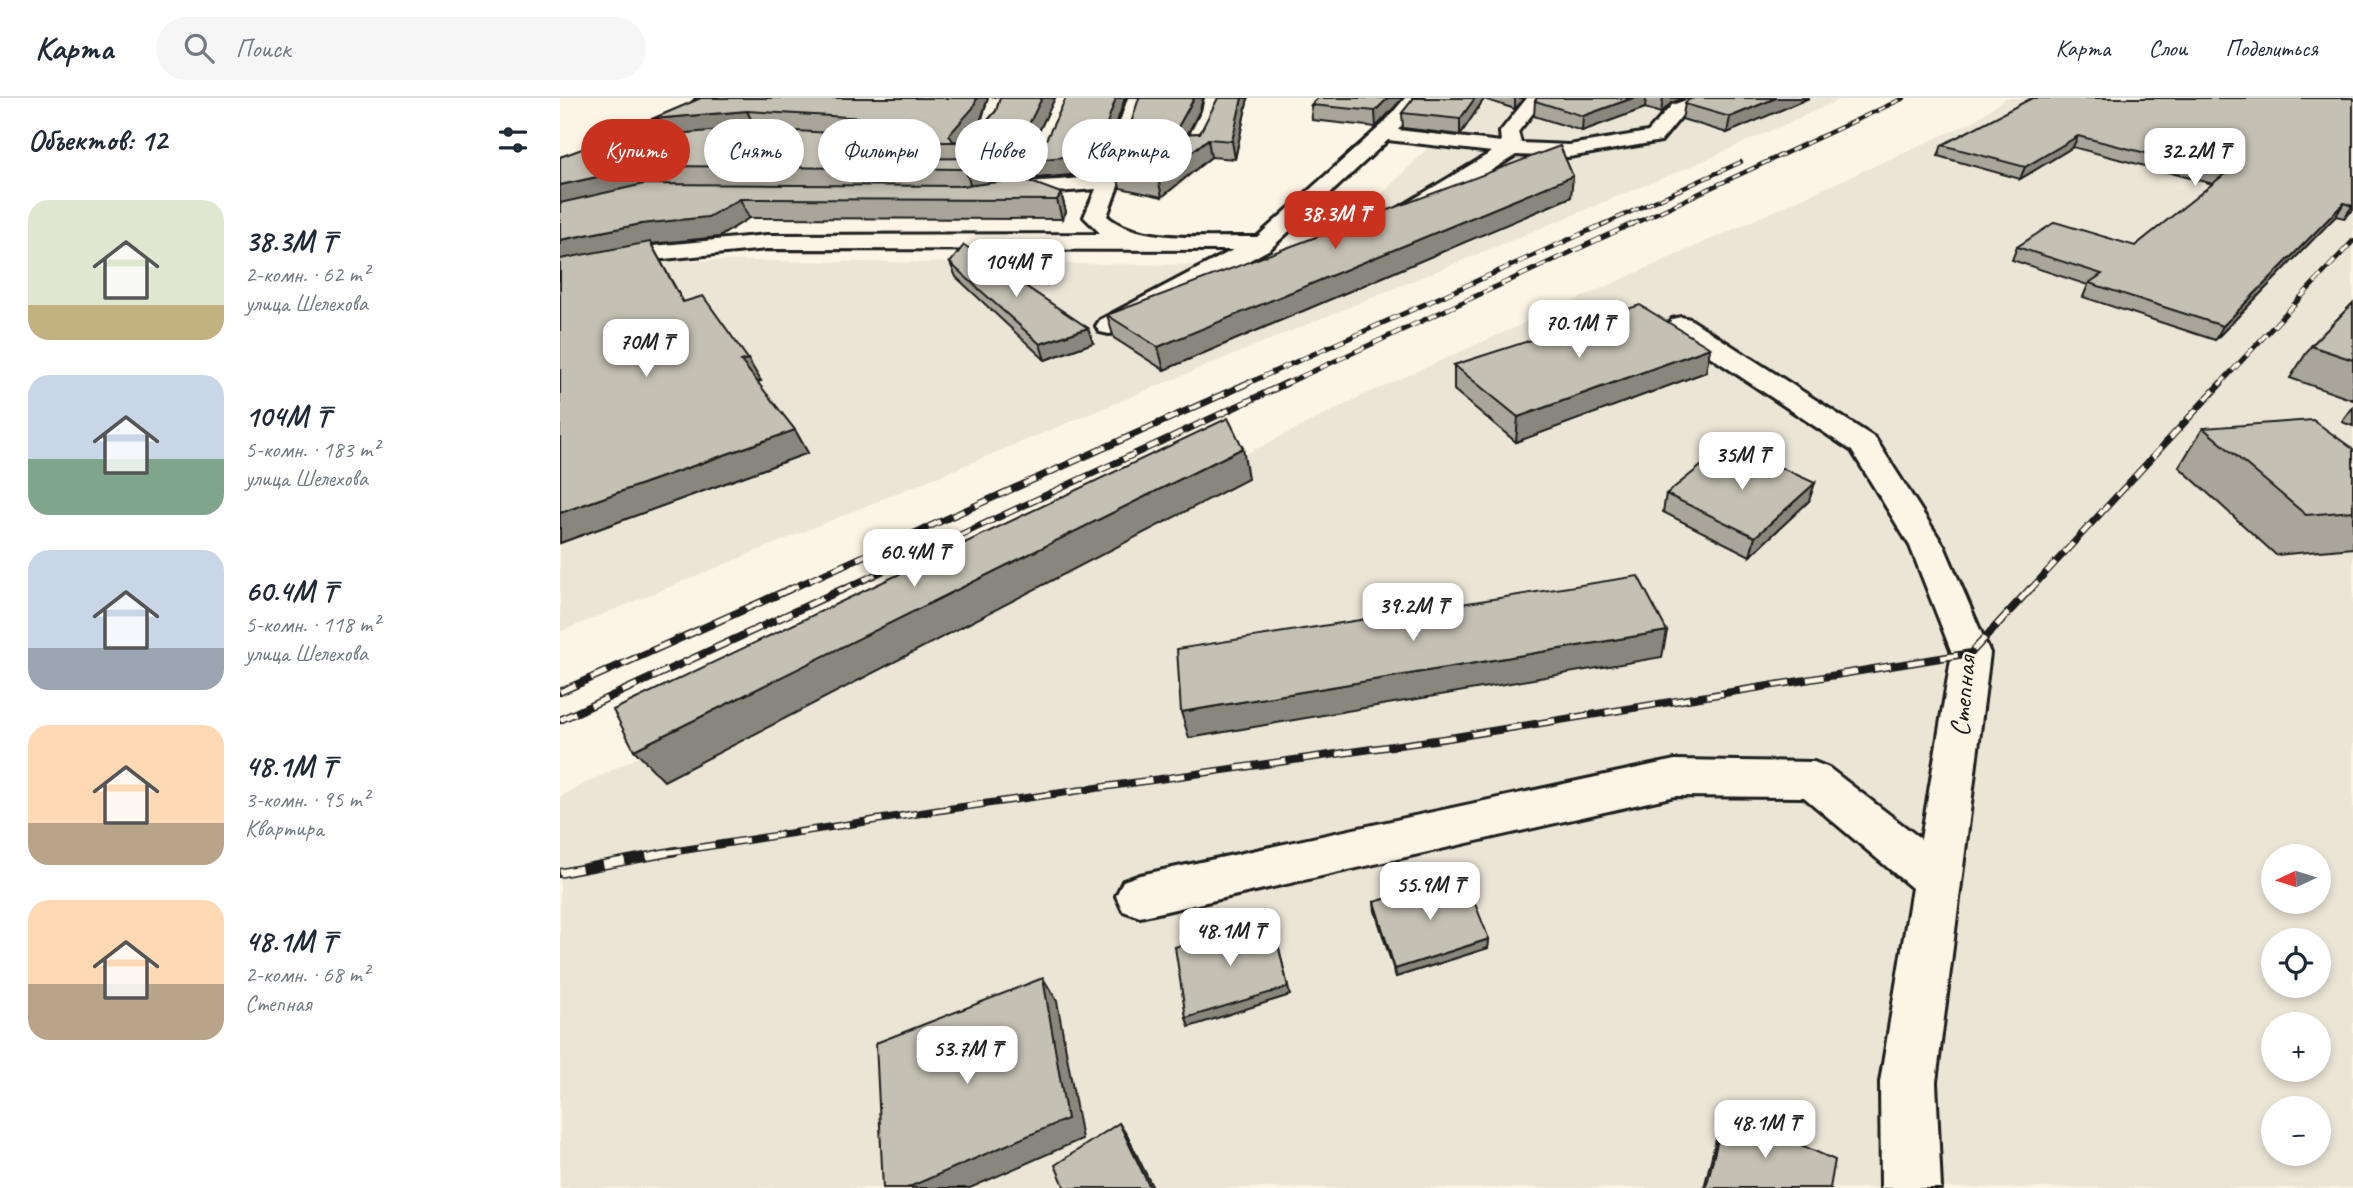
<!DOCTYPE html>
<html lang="ru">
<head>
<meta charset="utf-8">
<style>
  :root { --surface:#fff; --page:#f6f6f7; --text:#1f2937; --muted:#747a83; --line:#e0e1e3; --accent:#c8321e }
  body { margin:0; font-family:Caveat,sans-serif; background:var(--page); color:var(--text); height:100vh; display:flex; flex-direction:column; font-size:26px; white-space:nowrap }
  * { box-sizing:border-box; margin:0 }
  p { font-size:23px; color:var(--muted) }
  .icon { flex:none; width:38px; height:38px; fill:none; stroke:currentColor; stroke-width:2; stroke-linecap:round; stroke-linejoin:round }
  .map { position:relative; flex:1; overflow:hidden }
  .drawer { display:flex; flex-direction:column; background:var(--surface); width:560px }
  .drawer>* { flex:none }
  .banner { position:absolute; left:21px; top:21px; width:665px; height:63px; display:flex; gap:14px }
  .needle { width:46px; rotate:266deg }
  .fabs { position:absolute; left:1701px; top:746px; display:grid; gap:14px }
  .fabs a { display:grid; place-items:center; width:70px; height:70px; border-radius:50%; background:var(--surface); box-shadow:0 4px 10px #0003; font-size:35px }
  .price { position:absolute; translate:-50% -60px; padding:0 16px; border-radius:14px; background:#fff; color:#222; font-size:23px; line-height:46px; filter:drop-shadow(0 2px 4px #0008) }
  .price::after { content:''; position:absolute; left:50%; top:42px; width:21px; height:16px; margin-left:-10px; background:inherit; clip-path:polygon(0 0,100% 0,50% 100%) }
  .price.active { background:var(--accent); color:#fff }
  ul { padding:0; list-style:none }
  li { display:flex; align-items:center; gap:21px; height:175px; padding:0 28px }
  li span { display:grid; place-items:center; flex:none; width:196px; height:140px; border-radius:21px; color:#555 }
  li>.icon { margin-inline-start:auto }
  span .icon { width:84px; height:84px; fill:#fffc; stroke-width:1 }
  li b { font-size:30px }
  h2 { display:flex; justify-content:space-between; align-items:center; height:84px; padding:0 28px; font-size:30px }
  .pill { padding:0 24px; border-radius:32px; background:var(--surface); box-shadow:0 4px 10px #0003; font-size:24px; line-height:63px }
  .pill.active { background:var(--accent); color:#fff }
  header { display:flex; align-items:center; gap:42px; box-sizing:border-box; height:98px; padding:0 35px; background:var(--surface); border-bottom:2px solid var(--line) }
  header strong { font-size:33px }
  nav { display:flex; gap:38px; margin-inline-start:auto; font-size:24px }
  .search { width:490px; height:63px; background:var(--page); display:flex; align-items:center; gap:18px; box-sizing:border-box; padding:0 24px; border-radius:38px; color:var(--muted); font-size:26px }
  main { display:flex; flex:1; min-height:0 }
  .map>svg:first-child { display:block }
</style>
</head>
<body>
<header>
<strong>Карта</strong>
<div class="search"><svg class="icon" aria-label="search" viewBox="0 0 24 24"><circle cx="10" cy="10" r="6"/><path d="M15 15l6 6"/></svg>Поиск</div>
<nav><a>Карта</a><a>Слои</a><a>Поделиться</a></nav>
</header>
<main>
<section class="drawer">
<h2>Объектов: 12<svg class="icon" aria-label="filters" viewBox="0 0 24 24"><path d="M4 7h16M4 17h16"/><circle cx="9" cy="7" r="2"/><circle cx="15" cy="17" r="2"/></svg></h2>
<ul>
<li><span style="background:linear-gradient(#dfe7d0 75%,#c2b280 0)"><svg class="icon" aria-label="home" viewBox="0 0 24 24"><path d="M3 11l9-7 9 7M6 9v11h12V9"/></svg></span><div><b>38.3M ₸</b><p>2-комн. · 62 m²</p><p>улица Шелехова</p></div></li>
<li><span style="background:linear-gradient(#c9d6e8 60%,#7fa58c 0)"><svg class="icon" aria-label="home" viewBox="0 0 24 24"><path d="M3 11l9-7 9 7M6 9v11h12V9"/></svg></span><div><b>104M ₸</b><p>5-комн. · 183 m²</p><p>улица Шелехова</p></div></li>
<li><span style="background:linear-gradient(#c9d6e8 70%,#9aa5b1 0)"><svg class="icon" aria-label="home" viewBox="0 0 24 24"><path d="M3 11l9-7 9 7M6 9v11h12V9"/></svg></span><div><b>60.4M ₸</b><p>5-комн. · 118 m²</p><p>улица Шелехова</p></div></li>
<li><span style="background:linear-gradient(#ffd9b3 70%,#b9a48a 0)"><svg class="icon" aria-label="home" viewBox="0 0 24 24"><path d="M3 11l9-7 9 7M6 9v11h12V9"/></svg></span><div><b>48.1M ₸</b><p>3-комн. · 95 m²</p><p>Квартира</p></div></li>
<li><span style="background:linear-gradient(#ffd9b3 60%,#b9a48a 0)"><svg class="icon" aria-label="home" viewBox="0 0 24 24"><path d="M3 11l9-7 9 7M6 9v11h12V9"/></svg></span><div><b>48.1M ₸</b><p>2-комн. · 68 m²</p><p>Степная</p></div></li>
</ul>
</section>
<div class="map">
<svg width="1793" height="1090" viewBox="0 0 1793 1090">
  <rect width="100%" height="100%" fill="#fcf5e5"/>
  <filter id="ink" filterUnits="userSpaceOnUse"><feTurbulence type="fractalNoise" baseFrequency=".0143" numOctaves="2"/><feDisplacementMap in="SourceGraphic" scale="14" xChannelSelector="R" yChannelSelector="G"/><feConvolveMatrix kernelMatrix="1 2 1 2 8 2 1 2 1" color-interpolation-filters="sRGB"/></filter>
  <g filter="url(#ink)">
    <g fill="#ebe5d6" fill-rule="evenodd">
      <path d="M919,0h364l-144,65 -1139,469v-350l83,-22 563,5 126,-22z"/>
      <path d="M1446,0h347v1090h-1793v-392l802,-400 610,-274zM1713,758h46v45h-46zM1713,842h46v45h-46zM1713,926h46v45h-46zM1713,1010h46v45h-46z"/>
    </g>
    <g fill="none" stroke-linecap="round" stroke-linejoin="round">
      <defs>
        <g id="minor">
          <path d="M138,0h19l-14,15 -41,19 -34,20 -68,19v-12l54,-15 34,-20 43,-19z"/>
          <path d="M429,0h18l-8,29 -19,24 5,6 -4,15h-14l-3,-4 1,-9c-17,-11 -54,2 -66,-12l10,-6 56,3 16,-18z"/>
          <path d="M568,0h18l-17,58 -22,60c31,28 108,20 150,21l126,-113 22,-26h18l-25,32 103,12 -1,-10 27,-34h18l-27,34 3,11 48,2 79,-13 24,-27 20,-7h26l-3,4 -31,11 -23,28 -92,16 -53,-2 -108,67h-16l-3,-5 3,-5 100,-60 -104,-12 -118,109 -152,83 -9,2 -9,-2 -4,-6 4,-6 133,-70 -466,-1 -114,11 -93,19v-14l93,-19 114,-11 334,-1 -17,-17 12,-28 -65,5 -37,7 -7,-2 -4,-4 4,-4c14,-4 29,-7 44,-9 24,-3 49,-1 72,-10z"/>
          <path d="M645,0h18l-3,13 -19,39h-14l-3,-4 18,-35z"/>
          <path d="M1121,219l9,2 185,119 69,108 46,107 -54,429 5,106h-60l-1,-106 32,-194 -108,-91 -129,-1 -535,121 -17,-6 -7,-15 7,-15 17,-6 535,-115 139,2 15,6 92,71 31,-186 -42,-107 -58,-95 -180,-120 -4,-6 4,-6z"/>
        </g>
      </defs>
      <use href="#minor" stroke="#1c1c1c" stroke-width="6"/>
      <use href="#minor" fill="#fcf5e5" fill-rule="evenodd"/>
      <defs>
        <g id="rail-far4">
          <path d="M1042,127l139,-63"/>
          <path d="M1071,127l273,-127"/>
        </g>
        <g id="rail-far3">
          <path d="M684,287l362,-162"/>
          <path d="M723,287l351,-162"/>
          <path d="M1659,287l134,-144"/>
        </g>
        <g id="rail-far2">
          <path d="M226,493l462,-208"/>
          <path d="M280,493l447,-208"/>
          <path d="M1469,493l192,-208"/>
        </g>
        <g id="rail-far1">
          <path d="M0,594l230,-103"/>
          <path d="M0,622l283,-131"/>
          <path d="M104,755l270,-42 515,-73 522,-85 59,-64"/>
        </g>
        <path id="rail" d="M0,775l116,-22"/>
      </defs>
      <use href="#rail-far4" stroke="#1c1c1c" stroke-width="4.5"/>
      <use href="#rail-far3" stroke="#1c1c1c" stroke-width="5"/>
      <use href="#rail-far2" stroke="#1c1c1c" stroke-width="7"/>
      <use href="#rail-far1" stroke="#1c1c1c" stroke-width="8"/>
      <use href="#rail" stroke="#1c1c1c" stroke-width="10"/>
      <use href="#rail-far4" stroke="#fcf5e5" stroke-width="2.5" stroke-dasharray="8" stroke-linecap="butt"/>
      <use href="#rail-far3" stroke="#fcf5e5" stroke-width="3.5" stroke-dasharray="10" stroke-linecap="butt"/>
      <use href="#rail-far2" stroke="#fcf5e5" stroke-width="4.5" stroke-dasharray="13" stroke-linecap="butt"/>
      <use href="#rail-far1" stroke="#fcf5e5" stroke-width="5" stroke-dasharray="17" stroke-linecap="butt"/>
      <use href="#rail" stroke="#fcf5e5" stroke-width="7" stroke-dasharray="22" stroke-linecap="butt"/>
    </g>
    <g fill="#a9a59a" stroke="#1c1c1c" stroke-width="2">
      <path d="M440,0h55l-27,56 -14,9 -17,-1 15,18 49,13 5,19 -4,7 -313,-1 -30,19 -68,7 32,57 78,80 -4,1 38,48 13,23 -248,90 79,-406 22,-2 -9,-16 48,-20 279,26 -19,22 4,12 11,-1 -6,-16 27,-31z"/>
      <path d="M688,0l-13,61 -24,-2 -49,40 -42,-9 -4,-18 84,-60 -13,24 13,-1z"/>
      <path d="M758,0h85l-27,29 -64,-7 -1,-15z"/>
      <path d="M854,0h111l-10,11 -31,-10 -24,36 -57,-7 -1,-15z"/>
      <path d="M977,0h147l-13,5 -10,10 -16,-5 -63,23 -48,-15 1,-15z"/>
      <path d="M1249,0l-82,35 -45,-14 3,-15z"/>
      <path d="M1793,0v112l-9,8 -8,-2 -121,124 -132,-43 5,-12 -76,-25 5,-13 118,-1 78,-62 -140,-37 -53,32 -82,-23 4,-11z"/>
      <path d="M485,44l56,27 -20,5 -44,4 -2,-4 -6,-18z"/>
      <path d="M1011,99l-407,173 -50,-32 -7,-23z"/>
      <path d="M390,165l143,80 -48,17 -89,-83z"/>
      <path d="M1793,205v97l-63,-22 21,-32z"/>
      <path d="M1150,250l-4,24 -190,70 -62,-52v-25z"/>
      <path d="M1793,309v19l-11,-4z"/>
      <path d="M1643,330l150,21v99l-77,7 -97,-88z"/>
      <path d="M1162,372l87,31 -59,55 -87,-44 3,-18z"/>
      <path d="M814,804l115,37 -1,9 -92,29 -21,-66z"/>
      <path d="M1165,1013l105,77h-126l17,-69z"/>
    </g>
    <g fill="#89867d" stroke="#1c1c1c" stroke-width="2">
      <path d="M417,0h11l-9,27 -19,22 -2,-5h-6l-3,-7z"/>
      <path d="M482,0h13l-27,56 -14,9 -5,-18z"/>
      <path d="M556,0h9l-24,71 -20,5 -44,4 -5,-18z"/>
      <path d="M634,0h9l-3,12 -18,35 -4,-18z"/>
      <path d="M682,0h6l-13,61 -3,-18z"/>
      <path d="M828,0h15l-27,29 -1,-16z"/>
      <path d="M915,0h9v1l-24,36v-16z"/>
      <path d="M955,0h10l-10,11z"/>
      <path d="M1073,0h13l-1,10 -63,23 1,-15z"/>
      <path d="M1103,0h21l-13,5 -10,10z"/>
      <path d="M1216,0h33l-82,35 3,-16z"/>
      <path d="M187,13l8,17 -93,8 -10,-17z"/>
      <path d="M1518,38l-5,11 -53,32 5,-12z"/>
      <path d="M648,41l3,18 -49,40 -4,-19z"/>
      <path d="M313,44l7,18 -8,2 -5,7 -7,-18 5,-6z"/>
      <path d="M447,66l6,19 -42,4 -6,-18z"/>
      <path d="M83,69l10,18 -93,21v-21z"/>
      <path d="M1013,78l-2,21 -407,173 -6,-23z"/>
      <path d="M501,95l5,19 -4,7 -5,-19z"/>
      <path d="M180,101l9,19 -30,19 -68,7 -91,19v-23l81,-16z"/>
      <path d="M1784,105l-8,13 -121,124 8,-14z"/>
      <path d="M1793,107v5l-9,8z"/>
      <path d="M528,230l5,15 -48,17 -5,-16z"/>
      <path d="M1150,250l-4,24 -190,70 2,-25z"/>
      <path d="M188,261l13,22 -7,2 -13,-22z"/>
      <path d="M235,332l13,23 -248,90v-30z"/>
      <path d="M683,350l5,31 -584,302 -30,-31z"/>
      <path d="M1255,385l-6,18 -59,55 5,-19z"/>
      <path d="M1107,533l-5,26 -473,81 -8,-26z"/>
      <path d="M712,821l18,76 -101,32 -3,-9z"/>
      <path d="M929,841l-1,9 -92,29 -1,-8z"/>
      <path d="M483,880l14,23 25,138 -112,49h-63z"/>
      <path d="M559,1025l9,14 25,51h-3z"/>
    </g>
    <g fill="#c4c0b3" stroke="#1c1c1c" stroke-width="2">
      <path d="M141,0h276l-4,10 -24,27 4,6 5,1h-85l-8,3 -5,6 5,6 8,2 113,-1 21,6 -42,5 -303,-3 -19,1 -83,18v-28l63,-23 16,3 108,-9 168,10 13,-8 -12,-9 -169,-10 -95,8z"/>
      <path d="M440,0h42l-19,38 -14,9 -40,-3 27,-31z"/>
      <path d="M506,0h50l-19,53 -21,5 -44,4 -3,-4 16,-14z"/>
      <path d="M579,0h55l-16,29 4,7 18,-1 18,-35h24l-10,43 -24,-2 -50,39 -42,-8z"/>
      <path d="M758,0h70l-13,13 -64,-6z"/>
      <path d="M854,0h61l-15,21 -58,-6z"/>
      <path d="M977,0h96l-50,18 -48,-15z"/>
      <path d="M1134,0h82l-46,19 -45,-13 3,-4z"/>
      <path d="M1472,0h321v107l-1,1 -8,-3 -121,123 -134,-43 13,-9 -85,-27 38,-25 80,24 91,-73 -148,-37 -53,31 -83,-22z"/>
      <path d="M1000,48l13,30 -415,171 -51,-32z"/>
      <path d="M463,81l38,14 -4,7 -317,-1 -32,18 -67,7 -81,16v-37l84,-19 321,2z"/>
      <path d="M90,144l33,60 20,-6 45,63 -7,2 54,69 -235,83v-254z"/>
      <path d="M404,147l124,83 -48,16 -90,-81z"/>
      <path d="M1793,205v57l-42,-14z"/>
      <path d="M1080,207l70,43 -192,69 -64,-52z"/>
      <path d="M668,320l15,30 -609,302 -21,-40z"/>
      <path d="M1753,322l40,29v62l-47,4 -103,-87z"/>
      <path d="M1184,353l71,32 -60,54 -89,-43 40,-32 16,8z"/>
      <path d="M1078,478l29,55 -486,81 -4,-63z"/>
      <path d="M904,778l25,63 -94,30 -21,-67z"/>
      <path d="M712,821l16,68 -102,31 -11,-71z"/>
      <path d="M483,880l24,141 -160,69h-24l-7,-145z"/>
      <path d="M1165,1013l110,49 -5,28h-124z"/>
      <path d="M559,1025l31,65h-85l-10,-23z"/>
    </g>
  </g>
  <g text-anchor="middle" stroke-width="5" stroke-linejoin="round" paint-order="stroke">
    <g font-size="28" fill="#1c1c1c" stroke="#fcf5e5">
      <text transform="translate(1402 598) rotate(-85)" y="10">Степная</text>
    </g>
  </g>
</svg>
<div class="fabs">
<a><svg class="needle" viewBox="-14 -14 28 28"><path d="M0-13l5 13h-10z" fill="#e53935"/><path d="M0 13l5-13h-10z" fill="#747a83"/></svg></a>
<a><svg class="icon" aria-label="locate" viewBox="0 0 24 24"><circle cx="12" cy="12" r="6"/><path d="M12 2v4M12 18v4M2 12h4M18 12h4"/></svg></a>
<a>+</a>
<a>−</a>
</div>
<b class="price" style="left:1635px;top:90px">32.2M ₸</b>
<b class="price active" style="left:775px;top:153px">38.3M ₸</b>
<b class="price" style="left:456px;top:201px">104M ₸</b>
<b class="price" style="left:1019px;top:262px">70.1M ₸</b>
<b class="price" style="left:86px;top:281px">70M ₸</b>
<b class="price" style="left:1182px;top:394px">35M ₸</b>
<b class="price" style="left:354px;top:491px">60.4M ₸</b>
<b class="price" style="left:853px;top:545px">39.2M ₸</b>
<b class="price" style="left:870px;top:824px">55.9M ₸</b>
<b class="price" style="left:670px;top:870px">48.1M ₸</b>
<b class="price" style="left:407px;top:988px">53.7M ₸</b>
<b class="price" style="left:1205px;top:1062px">48.1M ₸</b>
<div class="banner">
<a class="pill active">Купить</a>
<a class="pill">Снять</a>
<a class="pill">Фильтры</a>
<a class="pill">Новое</a>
<a class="pill">Квартира</a>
</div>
</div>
</main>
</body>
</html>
